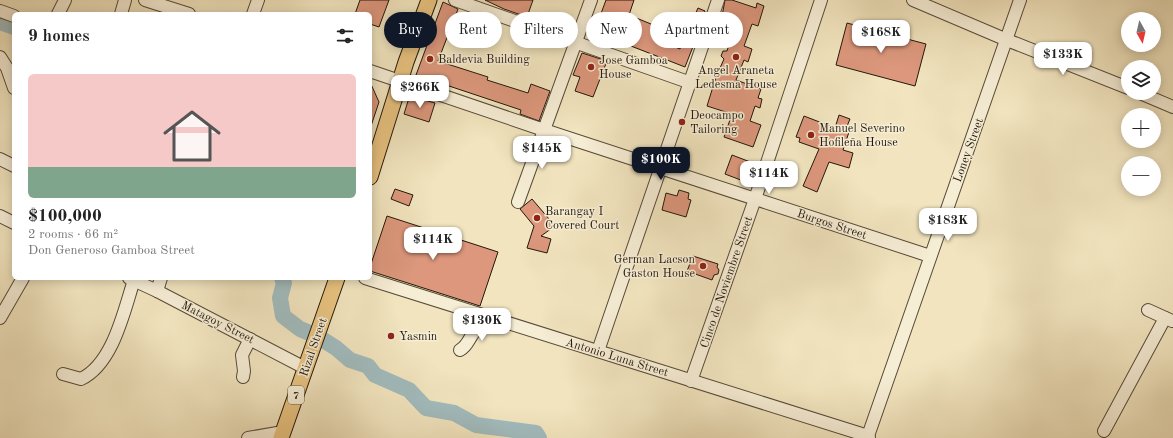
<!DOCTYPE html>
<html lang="en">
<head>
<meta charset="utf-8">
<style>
  :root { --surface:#fff; --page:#f6f6f6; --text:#222; --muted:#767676; --accent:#111827 }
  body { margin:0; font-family:"Old Standard TT",serif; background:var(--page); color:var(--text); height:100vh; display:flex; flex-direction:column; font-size:15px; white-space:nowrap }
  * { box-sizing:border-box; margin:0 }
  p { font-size:13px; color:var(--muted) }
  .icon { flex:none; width:22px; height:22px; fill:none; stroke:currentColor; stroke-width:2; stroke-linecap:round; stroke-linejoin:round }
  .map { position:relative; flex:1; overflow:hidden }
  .drawer { position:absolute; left:12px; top:12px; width:360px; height:268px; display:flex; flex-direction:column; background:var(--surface); border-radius:6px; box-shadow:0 2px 10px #0003 }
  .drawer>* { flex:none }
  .top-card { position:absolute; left:384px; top:12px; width:380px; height:36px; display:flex; gap:8px }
  .needle { width:26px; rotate:172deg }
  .controls { position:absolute; left:1121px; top:12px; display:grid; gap:8px }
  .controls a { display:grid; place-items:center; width:40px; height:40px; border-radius:50%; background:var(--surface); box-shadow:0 2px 10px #0003; font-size:20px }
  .price { position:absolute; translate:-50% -34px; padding:0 9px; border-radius:8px; background:#fff; color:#222; font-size:13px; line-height:26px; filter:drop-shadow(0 1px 2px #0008) }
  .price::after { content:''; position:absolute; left:50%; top:24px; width:12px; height:9px; margin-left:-6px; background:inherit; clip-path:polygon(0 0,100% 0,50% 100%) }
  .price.on { background:var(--accent); color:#fff }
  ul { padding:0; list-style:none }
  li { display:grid; align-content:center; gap:8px; height:212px; padding:0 16px }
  li span { display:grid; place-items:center; height:124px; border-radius:6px; color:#555 }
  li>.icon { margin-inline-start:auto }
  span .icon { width:72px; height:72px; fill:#fffc; stroke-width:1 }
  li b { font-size:17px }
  h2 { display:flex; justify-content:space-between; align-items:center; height:48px; padding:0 16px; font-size:17px }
  .pill { padding:0 14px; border-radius:18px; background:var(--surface); box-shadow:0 2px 10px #0003; font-size:14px; line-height:36px }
  .pill.on { background:var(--accent); color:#fff }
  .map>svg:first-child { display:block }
</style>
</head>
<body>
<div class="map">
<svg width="1173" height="438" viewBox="0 0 1173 438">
  <rect width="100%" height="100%" fill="#f1e4be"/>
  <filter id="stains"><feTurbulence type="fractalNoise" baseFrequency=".005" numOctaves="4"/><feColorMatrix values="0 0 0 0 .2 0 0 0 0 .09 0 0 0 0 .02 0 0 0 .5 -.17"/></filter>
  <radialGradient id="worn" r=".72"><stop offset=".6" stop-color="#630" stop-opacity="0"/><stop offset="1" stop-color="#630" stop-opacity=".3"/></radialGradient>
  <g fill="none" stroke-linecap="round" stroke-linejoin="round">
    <g stroke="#a1bbbd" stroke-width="16">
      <path d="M0,22l14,5"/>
      <path d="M282,278l2,5 -4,15 3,18 17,13 17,7 19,12 14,12 18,6 7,9 34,15 17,18 28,5 22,12 60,8 3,5"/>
    </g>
  </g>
  <g fill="#dc977c" stroke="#22180b">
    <path d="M360,0h29l-10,27 -9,-3v-10h-15z"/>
    <path d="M485,0h48l-6,17 -23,-8z"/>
    <path d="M606,0h28l-5,15 39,16 -5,11 17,7 3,-9 11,4 -9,23 -67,-26 -1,2 -24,-8z"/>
    <path d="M725,0h7l24,8 1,-5 7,3 -6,20 -6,-2 -8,22 8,3 -4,13 -4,-2 -8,20 25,9 -3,9 4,1 -2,9 -5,-2 -5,15 11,4 -8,22 -29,-10 8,-23 -25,-8 9,-29 8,-18 -3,-3 2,-5h4l6,-19 -13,-5z"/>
    <path d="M443,2l15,7 -20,52 50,16 -1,3 41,13 3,-9 19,7 -11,30 -19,-7 1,-4 -105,-35z"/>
    <path d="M698,8l7,3 -4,11 -8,-3z"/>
    <path d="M847,23l79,21 -11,42 -79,-21z"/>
    <path d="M582,53l25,8 -14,36 -18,-6 5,-14 -7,-2z"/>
    <path d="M370,82l9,20 -8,24h-1z"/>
    <path d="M414,97l21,6 -6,19 -25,-8 4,-13z"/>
    <path d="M839,115l11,4 -5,12 4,1 -6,18 10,3 -4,15 -20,-6 -12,30 -14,-6 16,-37 -20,-7 1,-4 -4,-1 8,-21 31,12z"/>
    <path d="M732,155l21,8 -7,19 -21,-8z"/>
    <path d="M395,189l18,6 -4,11 -18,-7z"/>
    <path d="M679,190l10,3 -1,6 3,1 -5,17 -24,-7 4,-17 11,3z"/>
    <path d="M532,199l23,27 -14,10 10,3 -4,14 -20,-5 7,-22 -14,-17z"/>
    <path d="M387,216l111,36 -18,54 -110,-35v-4z"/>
    <path d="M693,256l25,8 -1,3 2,3 -1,4 -4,1 -2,5 -25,-9z"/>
  </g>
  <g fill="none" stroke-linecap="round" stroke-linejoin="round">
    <defs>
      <g id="minor">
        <path d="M145,0l44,14"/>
        <path d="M455,0l236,83"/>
        <path d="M913,0l94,40 121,48"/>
        <path d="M0,11l14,5"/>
        <path d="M58,14l7,-14"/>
        <path d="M121,14l4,-14"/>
        <path d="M253,14l5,-14"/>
        <path d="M0,57l7,11 7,20"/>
        <path d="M370,71l174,59 386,126"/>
        <path d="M1140,93l33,14"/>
        <path d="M0,159l14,7"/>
        <path d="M518,202l73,-202"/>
        <path d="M0,216l14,7"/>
        <path d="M129,278l28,13 148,77"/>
        <path d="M365,278l503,158 1,2"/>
        <path d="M157,291l4,-13"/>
        <path d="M1148,310l24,11"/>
        <path d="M0,318l23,-40"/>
        <path d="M460,350c7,-4 8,-9 12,-15 5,-7 10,-12 15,-19"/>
        <path d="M598,351l120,-351"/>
        <path d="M63,374l18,5c32,-15 43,-68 53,-99"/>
        <path d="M243,377l1,-6 -2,-16 8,-16"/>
        <path d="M691,381l64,-182 66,-199"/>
        <path d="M1104,431l61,-113"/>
        <path d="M868,436l152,-436"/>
        <path d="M248,438l35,-6"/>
      </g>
      <g id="major">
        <path d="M370,177l36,-115 23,-62"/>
        <path d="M281,438l56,-160"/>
      </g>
    </defs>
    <use href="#minor" stroke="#564b38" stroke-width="14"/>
    <use href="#major" stroke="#22180b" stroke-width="17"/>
    <use href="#minor" stroke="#f6edd5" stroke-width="12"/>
    <use href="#major" stroke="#e8c27f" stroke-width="15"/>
  </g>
  <g fill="#8f2418" stroke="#f6edd5" stroke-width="1.5">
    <circle cx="736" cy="57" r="4"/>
    <circle cx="430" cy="59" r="4"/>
    <circle cx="591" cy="67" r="4"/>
    <circle cx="682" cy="122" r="4"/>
    <circle cx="811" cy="135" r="4"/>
    <circle cx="537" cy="218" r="4"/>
    <circle cx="703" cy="266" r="4"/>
    <circle cx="391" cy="336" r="4"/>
  </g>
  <g text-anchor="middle" stroke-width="3" stroke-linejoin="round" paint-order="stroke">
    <rect fill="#f6edd5" stroke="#625848" stroke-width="1" x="288" y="386" width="16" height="18" rx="3"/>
    <g font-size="11" font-weight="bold" fill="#22180b">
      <text x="296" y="399">7</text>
    </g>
    <g font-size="12" fill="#22180b" stroke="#f6edd5" text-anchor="start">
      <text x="438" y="63">Baldevia Building</text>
      <text x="599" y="64">Jose Gamboa<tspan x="599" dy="14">House</tspan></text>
      <text x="736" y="74" text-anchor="middle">Angel Araneta<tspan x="736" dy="14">Ledesma House</tspan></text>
      <text x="690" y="119">Deocampo<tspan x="690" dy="14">Tailoring</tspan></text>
      <text x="819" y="132">Manuel Severino<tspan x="819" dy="14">Hofileña House</tspan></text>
      <text x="545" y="215">Barangay I<tspan x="545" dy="14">Covered Court</tspan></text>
      <text x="695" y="263" text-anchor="end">German Lacson<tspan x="695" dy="14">Gaston House</tspan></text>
      <text x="399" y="340">Yasmin</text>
    </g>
    <g font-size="12" fill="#22180b" stroke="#f6edd5">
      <text transform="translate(968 150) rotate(-70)" y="4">Loney Street</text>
      <text transform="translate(832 224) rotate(18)" y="4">Burgos Street</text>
      <text transform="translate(726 282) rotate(-71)" y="4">Cinco de Noviembre Street</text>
      <text transform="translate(218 322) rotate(27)" y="4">Matagoy Street</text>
      <text transform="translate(313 347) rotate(-71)" y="4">Rizal Street</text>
      <text transform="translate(617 357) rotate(17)" y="4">Antonio Luna Street</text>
    </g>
  </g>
  <rect width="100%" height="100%" filter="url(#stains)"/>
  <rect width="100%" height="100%" fill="url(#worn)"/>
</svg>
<div class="controls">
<a><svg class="needle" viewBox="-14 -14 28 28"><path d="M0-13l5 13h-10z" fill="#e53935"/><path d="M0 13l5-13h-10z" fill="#767676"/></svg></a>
<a><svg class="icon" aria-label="layers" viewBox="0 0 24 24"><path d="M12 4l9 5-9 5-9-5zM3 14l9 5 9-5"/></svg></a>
<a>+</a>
<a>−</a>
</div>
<b class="price" style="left:881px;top:54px">$168K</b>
<b class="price" style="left:1063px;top:76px">$133K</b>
<b class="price" style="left:420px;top:109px">$266K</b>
<b class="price" style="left:542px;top:170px">$145K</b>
<b class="price on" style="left:661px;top:181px">$100K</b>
<b class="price" style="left:769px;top:195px">$114K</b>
<b class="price" style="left:948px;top:242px">$183K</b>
<b class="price" style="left:433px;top:261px">$114K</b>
<b class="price" style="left:482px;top:342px">$130K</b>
<div class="top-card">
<a class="pill on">Buy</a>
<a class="pill">Rent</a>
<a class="pill">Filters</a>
<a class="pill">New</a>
<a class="pill">Apartment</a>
</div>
<section class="drawer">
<h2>9 homes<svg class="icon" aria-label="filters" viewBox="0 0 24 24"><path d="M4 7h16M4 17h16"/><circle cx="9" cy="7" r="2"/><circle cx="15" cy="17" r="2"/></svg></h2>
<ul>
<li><span style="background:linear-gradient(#f6c9c9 75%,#7fa58c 0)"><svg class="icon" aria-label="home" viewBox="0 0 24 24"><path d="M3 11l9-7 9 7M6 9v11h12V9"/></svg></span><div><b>$100,000</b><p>2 rooms · 66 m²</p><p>Don Generoso Gamboa Street</p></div></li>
</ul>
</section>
</div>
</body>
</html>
